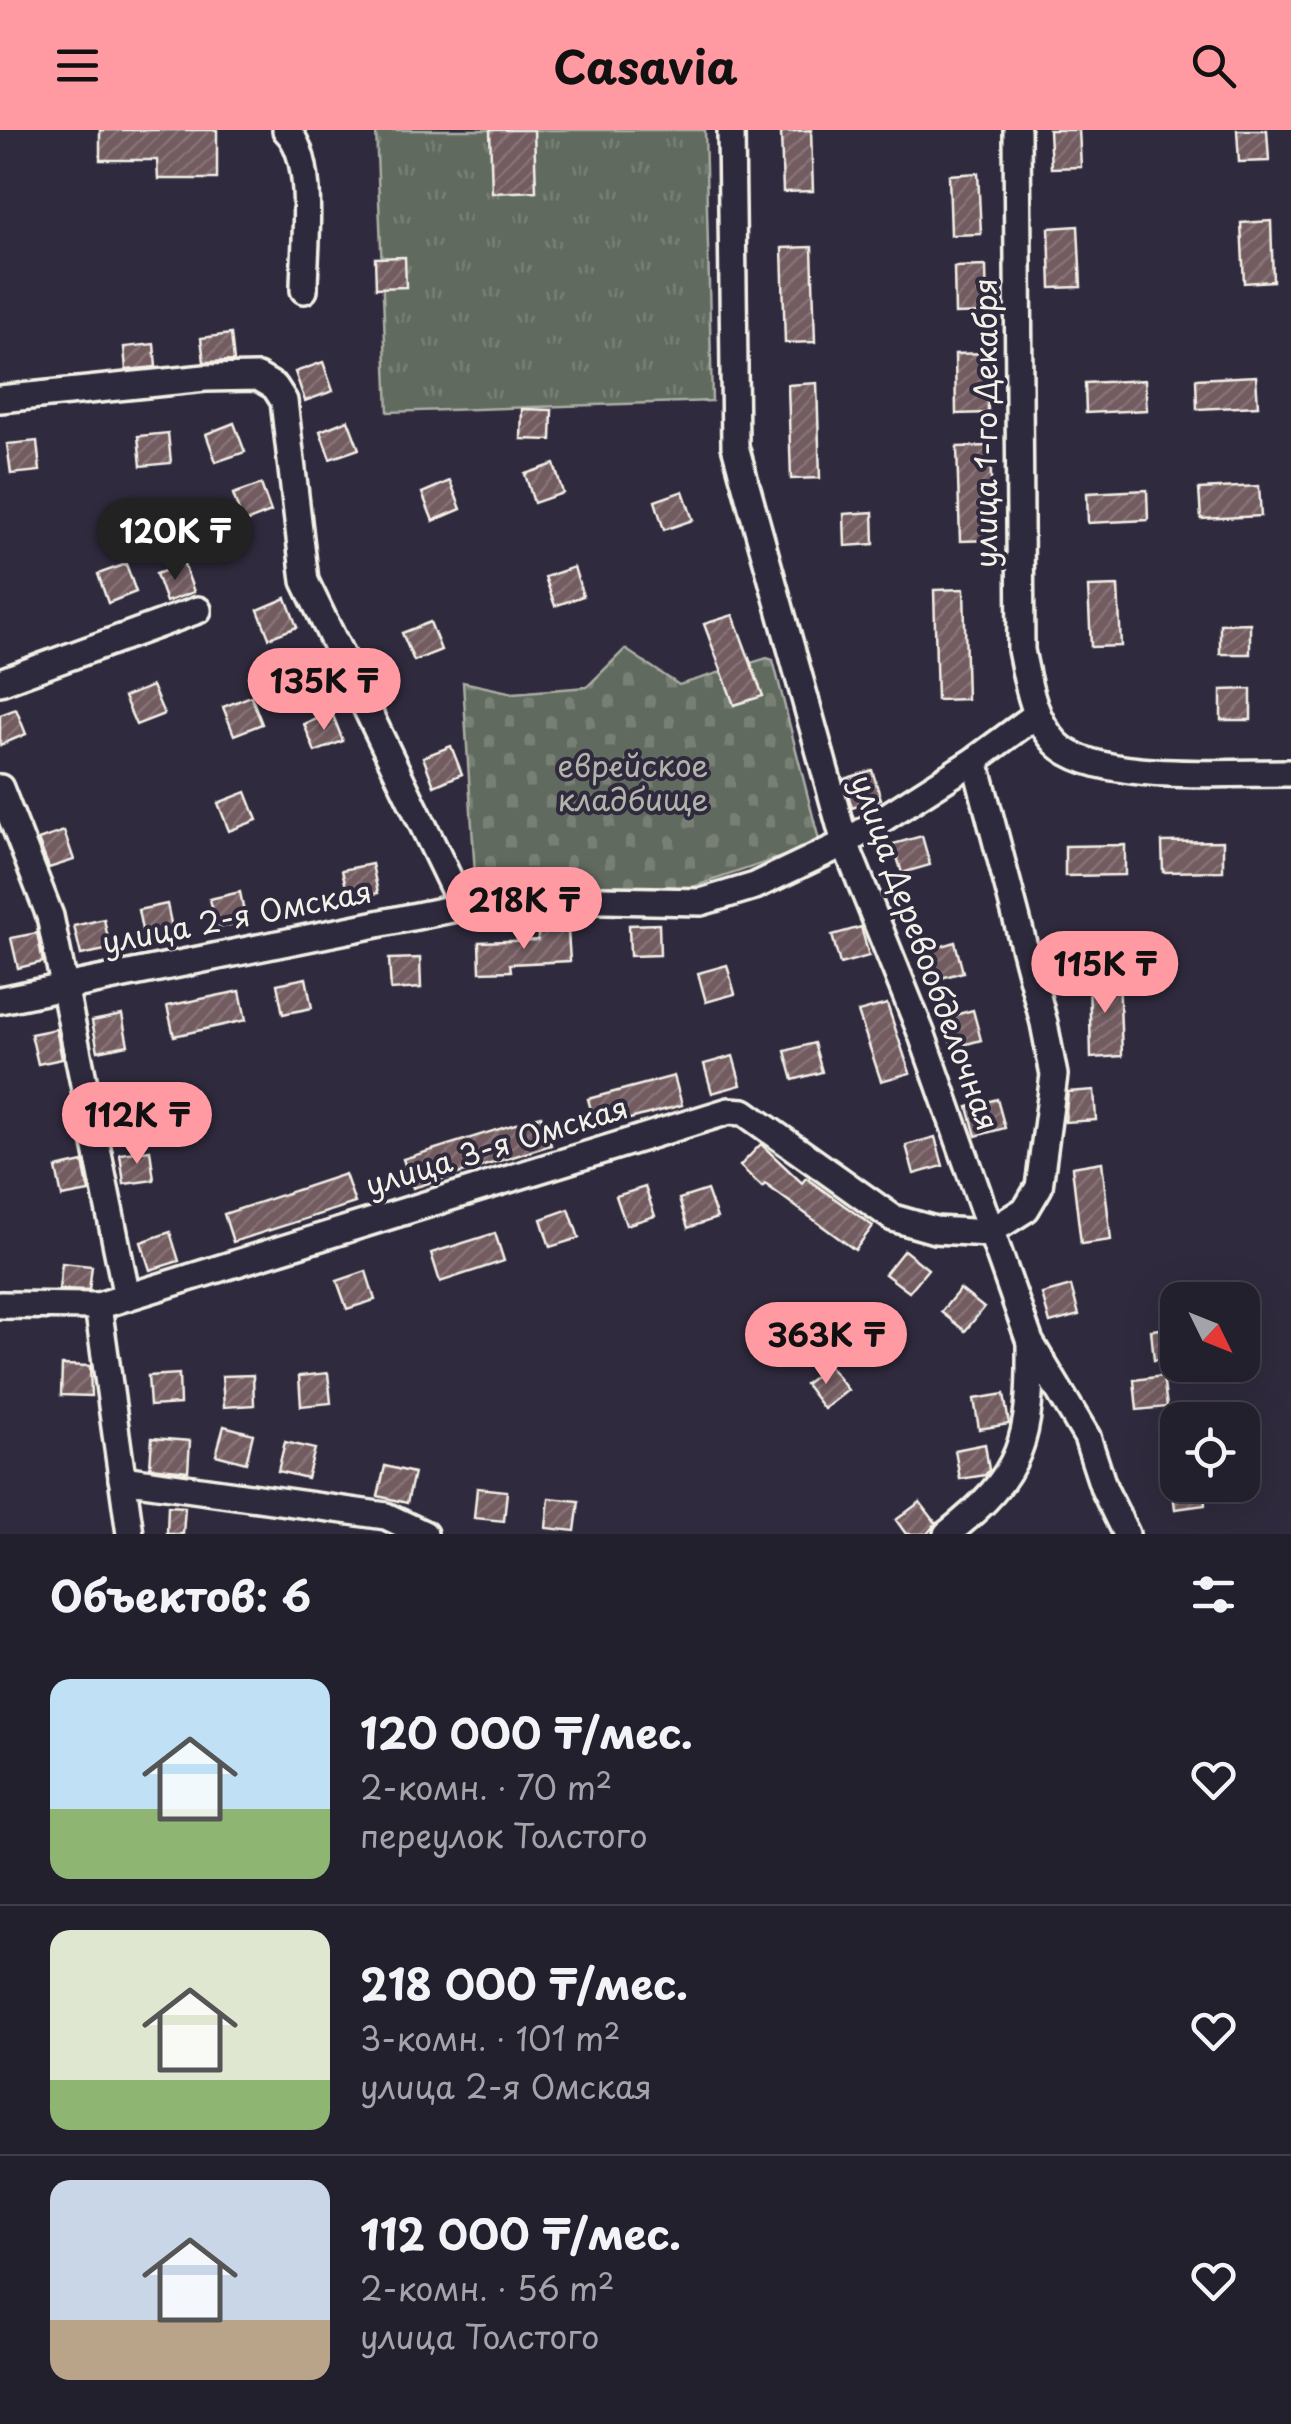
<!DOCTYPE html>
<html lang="ru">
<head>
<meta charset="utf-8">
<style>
  :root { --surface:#23202e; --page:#2f2d3a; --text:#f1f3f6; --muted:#a3a3aa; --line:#403e4a; --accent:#ff9aa2 }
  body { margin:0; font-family:"Playpen Sans",sans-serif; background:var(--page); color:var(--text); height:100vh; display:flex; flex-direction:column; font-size:38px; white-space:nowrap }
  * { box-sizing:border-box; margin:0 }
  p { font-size:32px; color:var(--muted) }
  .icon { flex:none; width:55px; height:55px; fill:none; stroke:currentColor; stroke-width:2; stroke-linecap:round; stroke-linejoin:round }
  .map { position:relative; height:1404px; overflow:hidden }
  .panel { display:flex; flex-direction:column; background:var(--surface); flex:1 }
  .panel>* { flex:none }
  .needle { width:65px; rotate:133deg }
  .controls { position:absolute; left:1160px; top:1152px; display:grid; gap:20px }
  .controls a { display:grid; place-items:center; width:100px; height:100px; border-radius:20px; background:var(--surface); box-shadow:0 10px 40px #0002,0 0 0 2px var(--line); font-size:50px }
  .price { position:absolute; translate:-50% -85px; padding:0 22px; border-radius:35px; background:var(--accent); color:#111; font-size:32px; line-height:65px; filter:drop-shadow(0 2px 5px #0008) }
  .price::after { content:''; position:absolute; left:50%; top:60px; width:30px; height:22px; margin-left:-15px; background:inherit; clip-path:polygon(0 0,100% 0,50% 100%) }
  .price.active { background:#222; color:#fff }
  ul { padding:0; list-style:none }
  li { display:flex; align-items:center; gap:30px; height:250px; padding:0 50px }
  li+li { border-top:2px solid var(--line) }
  li span { display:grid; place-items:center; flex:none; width:280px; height:200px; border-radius:20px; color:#555 }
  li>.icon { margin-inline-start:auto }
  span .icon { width:120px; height:120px; fill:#fffc; stroke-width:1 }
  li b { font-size:42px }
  h2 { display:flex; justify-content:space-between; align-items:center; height:120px; padding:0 50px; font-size:42px }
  header { display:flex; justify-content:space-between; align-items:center; height:130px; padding:0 50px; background:var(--accent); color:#111; font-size:45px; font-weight:700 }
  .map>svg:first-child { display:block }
</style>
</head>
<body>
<header><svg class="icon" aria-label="menu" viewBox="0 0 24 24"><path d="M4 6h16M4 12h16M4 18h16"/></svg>Casavia<svg class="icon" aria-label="search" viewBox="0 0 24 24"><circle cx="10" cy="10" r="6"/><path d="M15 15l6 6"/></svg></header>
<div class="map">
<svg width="1291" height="1404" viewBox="0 0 1291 1404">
  <defs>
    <pattern id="cemetery-stones" width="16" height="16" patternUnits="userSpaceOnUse" patternTransform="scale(2.5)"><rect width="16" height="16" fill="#616a5f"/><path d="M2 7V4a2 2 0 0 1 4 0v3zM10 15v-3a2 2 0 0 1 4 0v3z" fill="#788076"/></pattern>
    <pattern id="park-tufts" width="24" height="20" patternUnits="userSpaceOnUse" patternTransform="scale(2.5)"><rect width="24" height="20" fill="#616a5f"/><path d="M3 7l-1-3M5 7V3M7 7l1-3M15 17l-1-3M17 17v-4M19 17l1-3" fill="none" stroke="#788076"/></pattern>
    <pattern id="building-hatch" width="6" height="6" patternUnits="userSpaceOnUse" patternTransform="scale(2.5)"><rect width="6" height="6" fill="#725b61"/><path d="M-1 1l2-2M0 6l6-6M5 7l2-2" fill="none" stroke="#877378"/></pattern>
  </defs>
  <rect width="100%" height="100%" fill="#2f2a3d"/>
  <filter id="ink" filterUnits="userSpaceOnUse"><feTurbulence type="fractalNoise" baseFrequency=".01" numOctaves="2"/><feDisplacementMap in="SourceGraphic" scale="20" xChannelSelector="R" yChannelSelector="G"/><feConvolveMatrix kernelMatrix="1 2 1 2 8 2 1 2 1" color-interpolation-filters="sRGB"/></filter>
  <g filter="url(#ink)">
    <path fill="url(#cemetery-stones)" stroke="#aaaea4" stroke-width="2.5" d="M625,519l54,36 88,-27 6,2 47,184 -142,48 -202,-1 -13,-209 50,11 74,-6z"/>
    <path fill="url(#park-tufts)" stroke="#aaaea4" stroke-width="2.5" d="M376,0h329l7,271 -324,11z"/>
    <g fill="url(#building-hatch)" stroke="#f4f1e8" stroke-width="2.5">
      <path d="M100,0h117v49h-59l-1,-19h-57z"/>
      <path d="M490,0h44l2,61 -44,2z"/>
      <path d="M811,0l2,61 -30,1 -2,-60z"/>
      <path d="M1049,0h30l2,37 -30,1z"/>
      <path d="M1237,0h30l2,31 -30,1z"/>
      <path d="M978,43l3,61 -30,1 -2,-60z"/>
      <path d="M1271,91l2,60 -29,2 -3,-60z"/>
      <path d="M1078,96l3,61 -30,1 -2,-60z"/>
      <path d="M812,117l3,95 -30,1 -3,-95z"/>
      <path d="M405,127l1,30 -30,1 -1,-30z"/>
      <path d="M986,136l1,47 -32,1 -1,-47z"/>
      <path d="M231,204l3,27 -30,1 -3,-24z"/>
      <path d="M154,214l2,23 -30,3 -2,-23z"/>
      <path d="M987,223l1,60 -32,1 -1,-60z"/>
      <path d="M323,232l10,29 -28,10 -10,-29z"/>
      <path d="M1256,246l2,30 -61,3 -1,-30z"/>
      <path d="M1145,250l2,30 -61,3 -1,-30z"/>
      <path d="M817,253l3,95 -29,1 -3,-94z"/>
      <path d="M522,279l30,1 -1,30 -30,-1z"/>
      <path d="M348,290l11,29 -29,10 -10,-28z"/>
      <path d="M234,293l11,29 -29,10 -10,-28z"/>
      <path d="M168,303l3,30 -30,3 -3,-30z"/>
      <path d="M37,311l3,30 -29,3 -4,-30z"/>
      <path d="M990,316l3,94 -33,1 -3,-94z"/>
      <path d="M554,334l9,29 -29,10 -9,-29z"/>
      <path d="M450,351l11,28 -28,12 -11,-28z"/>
      <path d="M261,354l10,28 -28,11 -10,-29z"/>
      <path d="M1259,356l2,30 -60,3 -2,-30z"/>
      <path d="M1147,360l1,30 -60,3 -1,-30z"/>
      <path d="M683,361l10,29 -29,10 -9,-29z"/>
      <path d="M873,382l1,32 -29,2 -1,-32z"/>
      <path d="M126,434l10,28 -28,11 -10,-29z"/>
      <path d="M184,434l10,28 -28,10 -10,-28z"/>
      <path d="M574,437l9,29 -28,10 -10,-29z"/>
      <path d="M1118,456l3,60 -30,1 -3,-60z"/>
      <path d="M964,459l3,110 -30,1 -3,-110z"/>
      <path d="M286,468l11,29 -28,11 -11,-28z"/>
      <path d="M733,485l30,81 -29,9 -30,-81z"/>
      <path d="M430,492l11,28 -27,11 -12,-28z"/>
      <path d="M1250,493v31h-30v-30z"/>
      <path d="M152,556l12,28 -28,11 -12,-28z"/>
      <path d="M1251,559v31h-30v-30z"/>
      <path d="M251,566l11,28 -28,11 -11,-28z"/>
      <path d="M16,579l10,25 -26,11v-30z"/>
      <path d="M332,583l11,28 -28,11 -11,-28z"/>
      <path d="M451,616l11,28 -28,12 -11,-29z"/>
      <path d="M872,640l9,29 -29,9 -8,-29z"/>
      <path d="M246,662l11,28 -28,11 -11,-28z"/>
      <path d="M64,701l10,29 -25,8 -11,-28z"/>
      <path d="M922,706l8,29 -28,8 -9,-29z"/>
      <path d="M1223,711v30l-60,1 -1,-30z"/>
      <path d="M1125,715v30l-60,1v-30z"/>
      <path d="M372,734l6,29 -29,6 -7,-29z"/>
      <path d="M240,762l6,30 -29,6 -7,-29z"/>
      <path d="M167,774l6,29 -29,7 -6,-30z"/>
      <path d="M104,789l6,30 -29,6 -7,-29z"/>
      <path d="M659,794l1,31 -30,1 -1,-31z"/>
      <path d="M861,797l8,29 -29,8 -8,-29z"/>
      <path d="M568,801l2,30 -60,3 1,7 -31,1 -1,-30 59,-2v-8z"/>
      <path d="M37,803l6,29 -25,6 -7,-30z"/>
      <path d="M955,812l8,30 -29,8 -8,-29z"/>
      <path d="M420,828l1,30 -30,2 -2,-31z"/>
      <path d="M727,835l8,29 -29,8 -8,-29z"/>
      <path d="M1119,844l3,82 -31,2 -2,-82z"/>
      <path d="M306,848l6,30 -29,6 -6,-30z"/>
      <path d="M240,861l6,29 -72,16 -7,-30z"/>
      <path d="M887,874l23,69 -29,8 -23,-69z"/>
      <path d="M973,880l8,30 -29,8 -8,-30z"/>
      <path d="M122,885l6,30 -30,6 -6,-30z"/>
      <path d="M56,899l6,30 -24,5 -7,-30z"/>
      <path d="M814,913l8,29 -29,8 -8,-29z"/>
      <path d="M733,926l8,29 -29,8 -8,-29z"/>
      <path d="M674,946l8,29 -86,23 -8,-29z"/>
      <path d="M1094,960l2,30 -31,2 3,-30z"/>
      <path d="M997,969l8,29 -29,8 -8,-29z"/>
      <path d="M541,986l10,29 -138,43 -10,-29z"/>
      <path d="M935,1007l8,29 -29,8 -8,-29z"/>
      <path d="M761,1014l41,39 4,-5 67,48 -18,24 -90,-66 -3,3 -22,-21z"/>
      <path d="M150,1020l4,30 -30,4 -4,-30z"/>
      <path d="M83,1032l6,30 -27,5 -6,-29z"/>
      <path d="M1102,1032l9,78 -30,4 -9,-77z"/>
      <path d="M345,1044l10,29 -122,39 -9,-28z"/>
      <path d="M645,1057l10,29 -29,9 -10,-29z"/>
      <path d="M707,1060l10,28 -29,10 -9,-29z"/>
      <path d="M569,1079l10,29 -29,9 -9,-28z"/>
      <path d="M170,1102l9,29 -29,9 -9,-28z"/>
      <path d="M495,1103l9,28 -64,21 -9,-29z"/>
      <path d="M904,1120l24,19 -19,23 -24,-18z"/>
      <path d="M62,1133l30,3 -3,24 -30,-1z"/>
      <path d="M366,1141l9,29 -28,9 -10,-28z"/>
      <path d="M1071,1156l8,29 -29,8 -8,-29z"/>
      <path d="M960,1159l24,19 -19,23 -24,-19z"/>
      <path d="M1178,1197v30l-24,3 -3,-30z"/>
      <path d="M62,1235l28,1 1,30 -30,-1z"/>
      <path d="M829,1236l19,24 -24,19 -19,-25z"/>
      <path d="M328,1243l3,30 -30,3 -2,-30z"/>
      <path d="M179,1244l1,30 -30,2 -2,-30z"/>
      <path d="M253,1245l1,30 -30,2 -2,-31z"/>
      <path d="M1163,1246l4,31 -30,3 -3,-30z"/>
      <path d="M1004,1264l5,30 -30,5 -5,-30z"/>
      <path d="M224,1296l29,8 -7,29 -30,-8z"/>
      <path d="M152,1308l38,3 -2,30 -38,-4z"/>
      <path d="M285,1312l30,7 -8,29 -29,-7z"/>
      <path d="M985,1314l4,26 -4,5 -25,4 -5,-29z"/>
      <path d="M385,1336l29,7 -7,30 -29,-7z"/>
      <path d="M1172,1355h31l2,20 -30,4z"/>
      <path d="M477,1358l30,3 -3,30 -30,-3z"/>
      <path d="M549,1368l30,3 -4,30 -29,-3z"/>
      <path d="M920,1372l16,21 -9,11h-21l-10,-14z"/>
      <path d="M168,1376l17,1 -2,27h-16z"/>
    </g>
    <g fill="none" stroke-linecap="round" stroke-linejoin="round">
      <defs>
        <g id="street">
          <path d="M286,0c31,29 18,118 18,160"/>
          <path d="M731,0l4,316 110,397 77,192 108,307 57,95 17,52 22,45"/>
          <path d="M1017,0l4,520c7,33 11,67 35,93 39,41 179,29 235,30"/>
          <path d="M0,269l205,-21 53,-1 17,10 9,14 21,180 157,325"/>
          <path d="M0,552l198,-72"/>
          <path d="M0,658l50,128 77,381"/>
          <path d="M0,870l506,-102 195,4 54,-16 90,-43 130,-83 61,-45"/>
          <path d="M0,1175l98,1 631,-195 15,1 149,106 42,12 53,3 38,-24 13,-22 15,-112 -10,-52 -69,-263"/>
          <path d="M98,1176l32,228"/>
          <path d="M122,1349l264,37 38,18"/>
          <path d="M947,1404c77,-60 84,-95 83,-190"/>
        </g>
      </defs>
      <use href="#street" stroke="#f4f1e8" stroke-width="32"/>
      <use href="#street" stroke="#2f2a3d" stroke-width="25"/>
    </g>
  </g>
  <g text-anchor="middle" stroke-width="8" stroke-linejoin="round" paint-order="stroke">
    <g font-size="30" fill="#f4f1e8" stroke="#2f2a3d">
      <text transform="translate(987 293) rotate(-90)" y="10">улица 1-го Декабря</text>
      <text transform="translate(237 788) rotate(-11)" y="10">улица 2-я Омская</text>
      <text transform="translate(924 823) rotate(70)" y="10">улица Деревообделочная</text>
      <text transform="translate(497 1017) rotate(-17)" y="10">улица 3-я Омская</text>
    </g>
    <g font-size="30" fill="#b2b4aa" stroke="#2f2a3d">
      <text x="633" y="647">еврейское<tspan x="633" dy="34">кладбище</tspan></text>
    </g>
  </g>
</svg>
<div class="controls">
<a><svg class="needle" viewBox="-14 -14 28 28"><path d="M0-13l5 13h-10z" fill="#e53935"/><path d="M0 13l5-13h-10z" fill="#a3a3aa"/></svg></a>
<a><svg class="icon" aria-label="locate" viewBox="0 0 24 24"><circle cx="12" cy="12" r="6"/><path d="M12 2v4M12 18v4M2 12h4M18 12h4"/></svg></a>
</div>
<b class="price active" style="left:175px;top:453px">120K ₸</b>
<b class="price" style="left:324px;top:603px">135K ₸</b>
<b class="price" style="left:524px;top:822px">218K ₸</b>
<b class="price" style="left:1105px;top:886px">115K ₸</b>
<b class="price" style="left:137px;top:1037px">112K ₸</b>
<b class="price" style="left:826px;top:1257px">363K ₸</b>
</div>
<section class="panel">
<h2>Объектов: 6<svg class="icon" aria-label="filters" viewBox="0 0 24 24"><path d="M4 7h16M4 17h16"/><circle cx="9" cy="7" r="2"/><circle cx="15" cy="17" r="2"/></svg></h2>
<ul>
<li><span style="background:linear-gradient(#bfe0f5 65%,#8fb573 0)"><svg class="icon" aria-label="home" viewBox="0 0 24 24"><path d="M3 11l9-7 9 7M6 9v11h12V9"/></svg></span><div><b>120 000 ₸/мес.</b><p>2-комн. · 70 m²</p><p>переулок Толстого</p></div><svg class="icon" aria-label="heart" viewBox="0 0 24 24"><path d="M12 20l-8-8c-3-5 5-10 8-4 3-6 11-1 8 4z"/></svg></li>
<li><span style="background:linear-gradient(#dfe7d0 75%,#8fb573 0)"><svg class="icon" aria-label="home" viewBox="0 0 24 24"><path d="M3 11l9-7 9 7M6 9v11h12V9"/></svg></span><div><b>218 000 ₸/мес.</b><p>3-комн. · 101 m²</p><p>улица 2-я Омская</p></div><svg class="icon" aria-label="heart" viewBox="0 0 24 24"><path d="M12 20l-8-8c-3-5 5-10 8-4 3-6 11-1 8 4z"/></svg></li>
<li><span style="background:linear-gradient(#c9d6e8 70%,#b9a48a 0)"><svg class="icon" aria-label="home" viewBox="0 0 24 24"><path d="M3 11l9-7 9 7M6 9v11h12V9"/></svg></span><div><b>112 000 ₸/мес.</b><p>2-комн. · 56 m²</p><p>улица Толстого</p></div><svg class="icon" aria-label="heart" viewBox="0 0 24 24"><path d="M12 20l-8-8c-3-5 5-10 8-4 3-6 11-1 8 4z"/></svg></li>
</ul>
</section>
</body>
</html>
